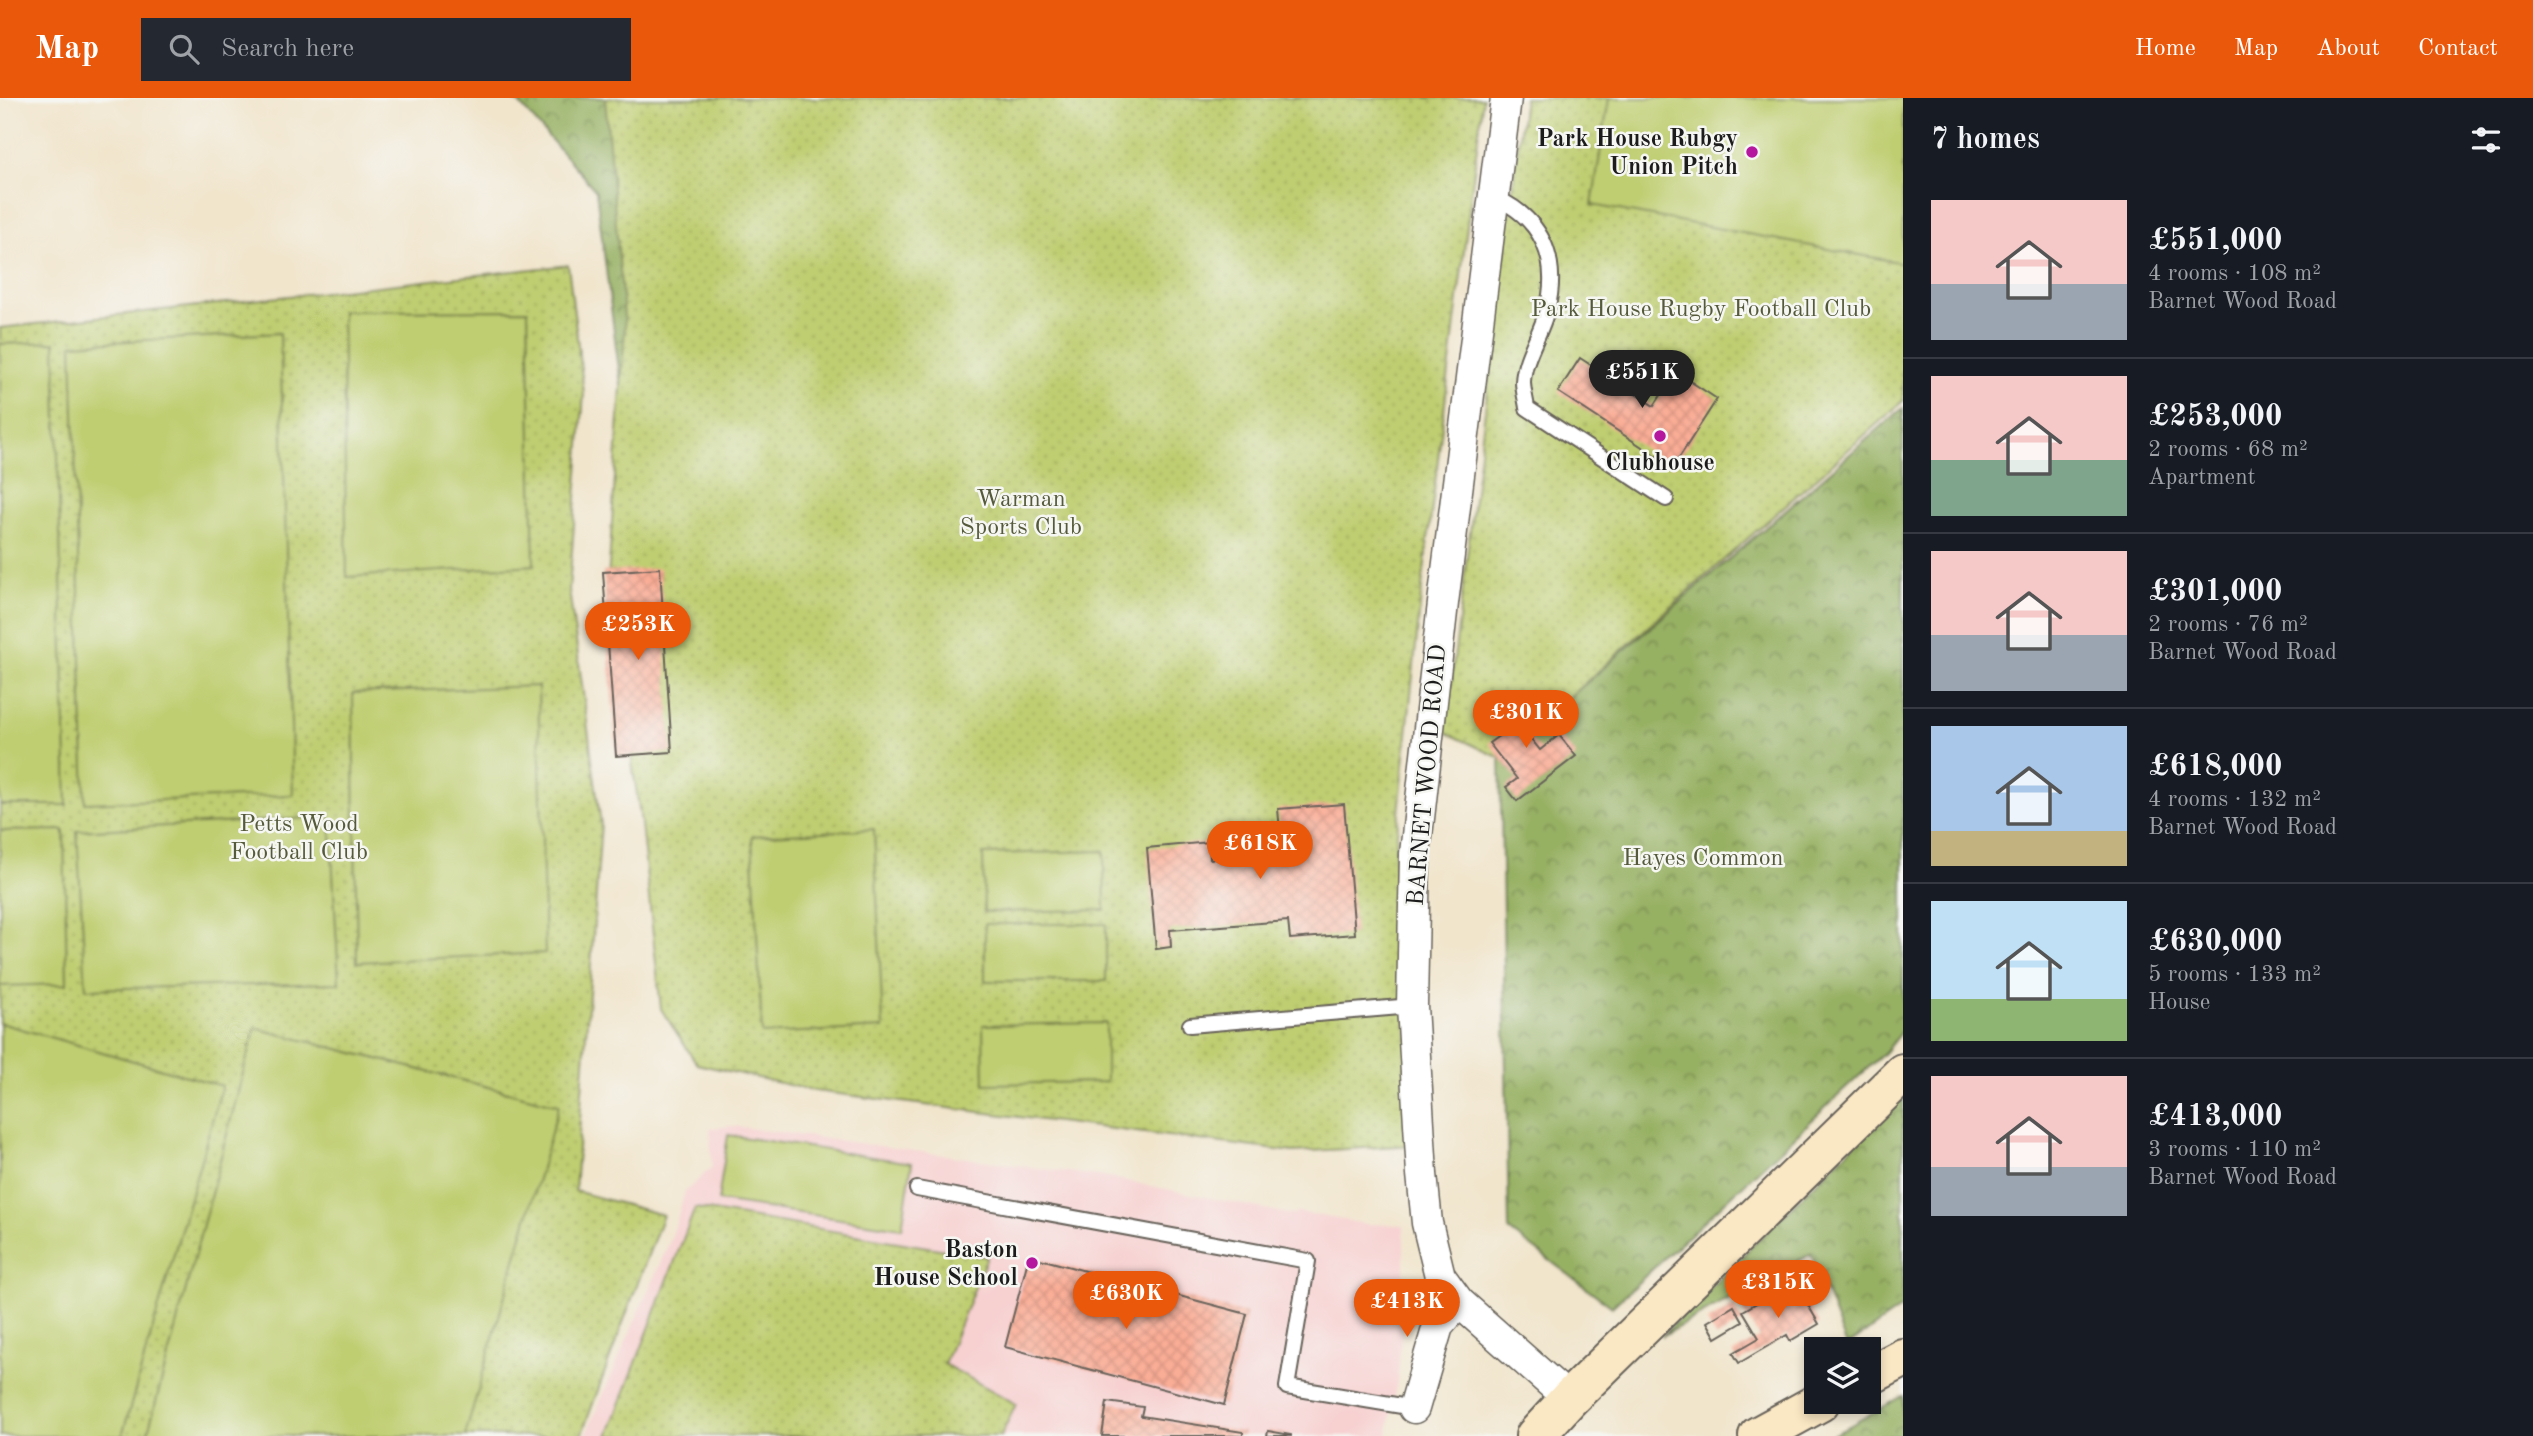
<!DOCTYPE html>
<html lang="en">
<head>
<meta charset="utf-8">
<style>
  :root { --surface:#171b24; --page:#242831; --text:#f1f3f6; --muted:#9ea1a6; --line:#363941; --accent:#ea580c }
  body { margin:0; font-family:"Old Standard TT",serif; background:var(--page); color:var(--text); height:100vh; display:flex; flex-direction:column; font-size:26px; white-space:nowrap }
  * { box-sizing:border-box; margin:0 }
  p { font-size:23px; color:var(--muted) }
  .icon { flex:none; width:38px; height:38px; fill:none; stroke:currentColor; stroke-width:2; stroke-linecap:round; stroke-linejoin:round }
  .map { position:relative; flex:1; overflow:hidden }
  .drawer { display:flex; flex-direction:column; background:var(--surface); width:630px }
  .drawer>* { flex:none }
  .fabs { position:absolute; left:1804px; top:1239px; display:grid; gap:14px }
  .fabs a { display:grid; place-items:center; width:77px; height:77px; border-radius:0px; background:var(--surface); box-shadow:0 4px 10px #0003; font-size:35px }
  .price { position:absolute; translate:-50% -60px; padding:0 16px; border-radius:24px; background:var(--accent); color:#fff; font-size:23px; line-height:46px; filter:drop-shadow(0 2px 4px #0008) }
  .price::after { content:''; position:absolute; left:50%; top:42px; width:21px; height:16px; margin-left:-10px; background:inherit; clip-path:polygon(0 0,100% 0,50% 100%) }
  .price.current { background:#222; color:#fff }
  ul { padding:0; list-style:none }
  li { display:flex; align-items:center; gap:21px; height:175px; padding:0 28px }
  li+li { border-top:2px solid var(--line) }
  li span { display:grid; place-items:center; flex:none; width:196px; height:140px; border-radius:0px; color:#555 }
  li>.icon { margin-inline-start:auto }
  span .icon { width:84px; height:84px; fill:#fffc; stroke-width:1 }
  li b { font-size:30px }
  h2 { display:flex; justify-content:space-between; align-items:center; height:84px; padding:0 28px; font-size:30px }
  header { display:flex; align-items:center; gap:42px; box-sizing:border-box; height:98px; padding:0 35px; background:var(--accent); color:#fff }
  header strong { font-size:33px }
  nav { display:flex; gap:38px; margin-inline-start:auto; font-size:24px }
  .search { width:490px; height:63px; background:var(--page); display:flex; align-items:center; gap:18px; box-sizing:border-box; padding:0 24px; border-radius:0px; color:var(--muted); font-size:26px }
  main { display:flex; flex:1; min-height:0 }
  .map>svg:first-child { display:block }
</style>
</head>
<body>
<header>
<strong>Map</strong>
<div class="search"><svg class="icon" aria-label="search" viewBox="0 0 24 24"><circle cx="10" cy="10" r="6"/><path d="M15 15l6 6"/></svg>Search here</div>
<nav><a>Home</a><a>Map</a><a>About</a><a>Contact</a></nav>
</header>
<main>
<div class="map">
<svg width="1903" height="1338" viewBox="0 0 1903 1338">
  <defs>
    <pattern id="forest-crowns" width="20" height="18" patternUnits="userSpaceOnUse" patternTransform="scale(1.75)"><rect width="20" height="18" fill="#97b163"/><path d="M2 6a3 3 0 1 1 6 0M12 15a3 3 0 1 1 6 0" fill="none" stroke="#7a8f51"/></pattern>
    <pattern id="park-dots" width="8" height="8" patternUnits="userSpaceOnUse" patternTransform="scale(1.75)"><rect width="8" height="8" fill="#bfce71"/><path d="M2 2h.1M6 6h.1" fill="none" stroke="#a4b061" stroke-width="1.8" stroke-linecap="round"/></pattern>
    <pattern id="building-cross-hatch" width="8" height="8" patternUnits="userSpaceOnUse" patternTransform="scale(1.75)"><rect width="8" height="8" fill="#faad96"/><path d="M0 0l8 8M0 8l8-8" fill="none" stroke="#d69481"/></pattern>
  </defs>
  <rect width="100%" height="100%" fill="#f6f6f2"/>
  <filter id="ink" filterUnits="userSpaceOnUse"><feTurbulence type="fractalNoise" baseFrequency=".0143" numOctaves="2"/><feDisplacementMap in="SourceGraphic" scale="14" xChannelSelector="R" yChannelSelector="G"/><feConvolveMatrix kernelMatrix="1 2 1 2 8 2 1 2 1" color-interpolation-filters="sRGB"/></filter>
  <filter id="wash" filterUnits="userSpaceOnUse"><feTurbulence type="fractalNoise" baseFrequency=".00686" numOctaves="4" result="noise"/><feDisplacementMap in="SourceGraphic" scale="28" xChannelSelector="R" yChannelSelector="G"/><feGaussianBlur stdDeviation="1.57" result="paint"/><feColorMatrix in="noise" values="0 0 0 0 0 0 0 0 0 0 0 0 0 0 0 0 0 1.4 0 .05"/><feComposite in="paint" operator="in"/></filter>
  <g filter="url(#wash)">
    <rect width="100%" height="100%" fill="#f1e5cc"/>
    <path fill="#f7d0d0" d="M733,1028l379,52 182,37 4,-3 68,12 38,1v66l-6,85 -11,60h-802l87,-200 13,-44 27,-25 -2,-39z"/>
    <g fill="url(#forest-crowns)" stroke="#5a6640" stroke-width="2">
      <path d="M507,0h154l-29,374 -36,-281 -77,-88z"/>
      <path d="M1903,310v621l-18,23 -273,255 -103,-77 -9,-472z"/>
      <path d="M1903,998v211l-56,39 -36,-92 -149,82z"/>
      <path d="M1903,1298v40h-72z"/>
    </g>
    <g fill="url(#park-dots)" stroke="#6e7546" stroke-width="2">
      <path d="M605,0h878l-62,498 -27,267 22,282 -123,7 -478,-61 -118,-27 -36,-55 -21,-194 -33,-219 18,-268z"/>
      <path d="M1524,0h379v303l-403,357 -55,-26z"/>
      <path d="M568,167l16,128 -15,197 32,234 -26,367 88,24 -82,221h-581v-1108z"/>
      <path d="M695,1110l292,49 -43,107 72,40 -15,32h-393z"/>
    </g>
    <g fill="#bfce71" stroke="#6e7546" stroke-width="2">
      <path d="M1609,0h294v165l-311,-58z"/>
      <path d="M528,212l6,255 -187,12 -5,-266z"/>
      <path d="M280,235l13,462 -208,8 -13,-459z"/>
      <path d="M55,244l12,463h-67v-461z"/>
      <path d="M538,588l7,267 -188,9 -4,-269z"/>
      <path d="M330,719l9,166 -253,6 -9,-158z"/>
      <path d="M874,731l9,199 -121,6 -10,-198z"/>
      <path d="M64,732l3,154 -67,2v-155z"/>
      <path d="M1104,753l1,59 -121,2 -1,-58z"/>
      <rect x="985" y="826" width="121" height="57"/>
      <path d="M0,925l222,63 -100,350h-122z"/>
      <path d="M1106,925v59l-122,2 -1,-59z"/>
      <path d="M255,930l304,77 -94,331h-318z"/>
      <path d="M728,1037l184,28 -10,65 -184,-27z"/>
    </g>
    <g id="blocks">
      <g fill="url(#building-cross-hatch)">
        <path d="M1580,260l74,48 22,-34 41,27 -44,68 -115,-75z"/>
        <path d="M660,470l12,184 -56,4 -13,-184z"/>
        <path d="M1511,598l21,27 -8,7 16,20 19,-15 17,21 -59,45 -11,-14 11,-8 -28,-36 14,-10 -14,-19z"/>
        <path d="M1344,706l11,130 -65,5 -2,-18 -118,9 1,17 -15,2 -9,-101 62,-6 1,17 72,-6 -4,-44z"/>
        <path d="M1029,1158l218,58 -23,91 -219,-58z"/>
        <path d="M1794,1183l25,43 -29,17 -3,-6 -48,28 -6,-10 26,-15 -16,-27z"/>
        <path d="M1734,1208l9,16 -27,16 -9,-16z"/>
        <path d="M1107,1304l36,5 -2,9 102,16v4h-141z"/>
        <path d="M1268,1333l23,4v1h-24z"/>
      </g>
    </g>
  </g>
  <g filter="url(#ink)">
    <use href="#blocks" fill-opacity="0" stroke="#67625a" stroke-width="2"/>
    <g fill="none" stroke-linecap="round" stroke-linejoin="round">
      <defs>
        <g id="lane">
          <path d="M1494,99c48,21 66,62 53,113 -6,24 -23,47 -24,72 0,8 3,18 4,26l139,91"/>
          <path d="M1190,927l222,-19"/>
          <path d="M917,1091l391,72 -21,126 127,21"/>
        </g>
        <g id="street">
          <path d="M1506,0l-63,505 -28,251 -3,152 10,168 5,49 13,53 19,26 110,97"/>
          <path d="M1414,1310l24,-82 21,-24"/>
        </g>
        <g id="secondary">
          <path d="M1869,1278l34,-18"/>
          <path d="M1535,1338l34,-37 334,-326"/>
          <path d="M1758,1338l62,-34"/>
        </g>
      </defs>
      <use href="#lane" stroke="#67625a" stroke-width="18"/>
      <use href="#street" stroke="#67625a" stroke-width="33"/>
      <use href="#secondary" stroke="#67625a" stroke-width="42"/>
      <use href="#lane" stroke="#fff" stroke-width="14"/>
      <use href="#street" stroke="#fff" stroke-width="30"/>
      <use href="#secondary" stroke="#fae7c3" stroke-width="38"/>
    </g>
  </g>
  <g fill="#b5179e" stroke="#f6f6f2" stroke-width="2.5">
    <circle cx="1752" cy="54" r="7"/>
    <circle cx="1660" cy="338" r="7"/>
    <circle cx="1032" cy="1165" r="7"/>
  </g>
  <g text-anchor="middle" stroke-width="5" stroke-linejoin="round" paint-order="stroke">
    <g font-size="24" font-weight="bold" fill="#1c1c1c" stroke="#f6f6f2" text-anchor="end">
      <text x="1738" y="48">Park House Rubgy<tspan x="1738" dy="28">Union Pitch</tspan></text>
      <text x="1660" y="372" text-anchor="middle">Clubhouse</text>
      <text x="1018" y="1159">Baston<tspan x="1018" dy="28">House School</tspan></text>
    </g>
    <g font-size="24" fill="#555a3a" stroke="#f6f6f2">
      <text x="1701" y="218">Park House Rugby Football Club</text>
      <text x="1021" y="408">Warman<tspan x="1021" dy="28">Sports Club</tspan></text>
      <text x="299" y="733">Petts Wood<tspan x="299" dy="28">Football Club</tspan></text>
      <text x="1703" y="767">Hayes Common</text>
    </g>
    <g font-size="24" fill="#1c1c1c" stroke="#f6f6f2">
      <text transform="translate(1426 677) rotate(-85)" y="8">BARNET WOOD ROAD</text>
    </g>
  </g>
</svg>
<div class="fabs">
<a><svg class="icon" aria-label="layers" viewBox="0 0 24 24"><path d="M12 4l9 5-9 5-9-5zM3 14l9 5 9-5"/></svg></a>
</div>
<b class="price current" style="left:1642px;top:312px">£551K</b>
<b class="price" style="left:638px;top:564px">£253K</b>
<b class="price" style="left:1526px;top:652px">£301K</b>
<b class="price" style="left:1260px;top:783px">£618K</b>
<b class="price" style="left:1778px;top:1222px">£315K</b>
<b class="price" style="left:1126px;top:1233px">£630K</b>
<b class="price" style="left:1407px;top:1241px">£413K</b>
</div>
<section class="drawer">
<h2>7 homes<svg class="icon" aria-label="filters" viewBox="0 0 24 24"><path d="M4 7h16M4 17h16"/><circle cx="9" cy="7" r="2"/><circle cx="15" cy="17" r="2"/></svg></h2>
<ul>
<li><span style="background:linear-gradient(#f6c9c9 60%,#9aa5b1 0)"><svg class="icon" aria-label="home" viewBox="0 0 24 24"><path d="M3 11l9-7 9 7M6 9v11h12V9"/></svg></span><div><b>£551,000</b><p>4 rooms · 108 m²</p><p>Barnet Wood Road</p></div></li>
<li><span style="background:linear-gradient(#f6c9c9 60%,#7fa58c 0)"><svg class="icon" aria-label="home" viewBox="0 0 24 24"><path d="M3 11l9-7 9 7M6 9v11h12V9"/></svg></span><div><b>£253,000</b><p>2 rooms · 68 m²</p><p>Apartment</p></div></li>
<li><span style="background:linear-gradient(#f6c9c9 60%,#9aa5b1 0)"><svg class="icon" aria-label="home" viewBox="0 0 24 24"><path d="M3 11l9-7 9 7M6 9v11h12V9"/></svg></span><div><b>£301,000</b><p>2 rooms · 76 m²</p><p>Barnet Wood Road</p></div></li>
<li><span style="background:linear-gradient(#a9c7e8 75%,#c2b280 0)"><svg class="icon" aria-label="home" viewBox="0 0 24 24"><path d="M3 11l9-7 9 7M6 9v11h12V9"/></svg></span><div><b>£618,000</b><p>4 rooms · 132 m²</p><p>Barnet Wood Road</p></div></li>
<li><span style="background:linear-gradient(#bfe0f5 70%,#8fb573 0)"><svg class="icon" aria-label="home" viewBox="0 0 24 24"><path d="M3 11l9-7 9 7M6 9v11h12V9"/></svg></span><div><b>£630,000</b><p>5 rooms · 133 m²</p><p>House</p></div></li>
<li><span style="background:linear-gradient(#f6c9c9 65%,#9aa5b1 0)"><svg class="icon" aria-label="home" viewBox="0 0 24 24"><path d="M3 11l9-7 9 7M6 9v11h12V9"/></svg></span><div><b>£413,000</b><p>3 rooms · 110 m²</p><p>Barnet Wood Road</p></div></li>
</ul>
</section>
</main>
</body>
</html>
